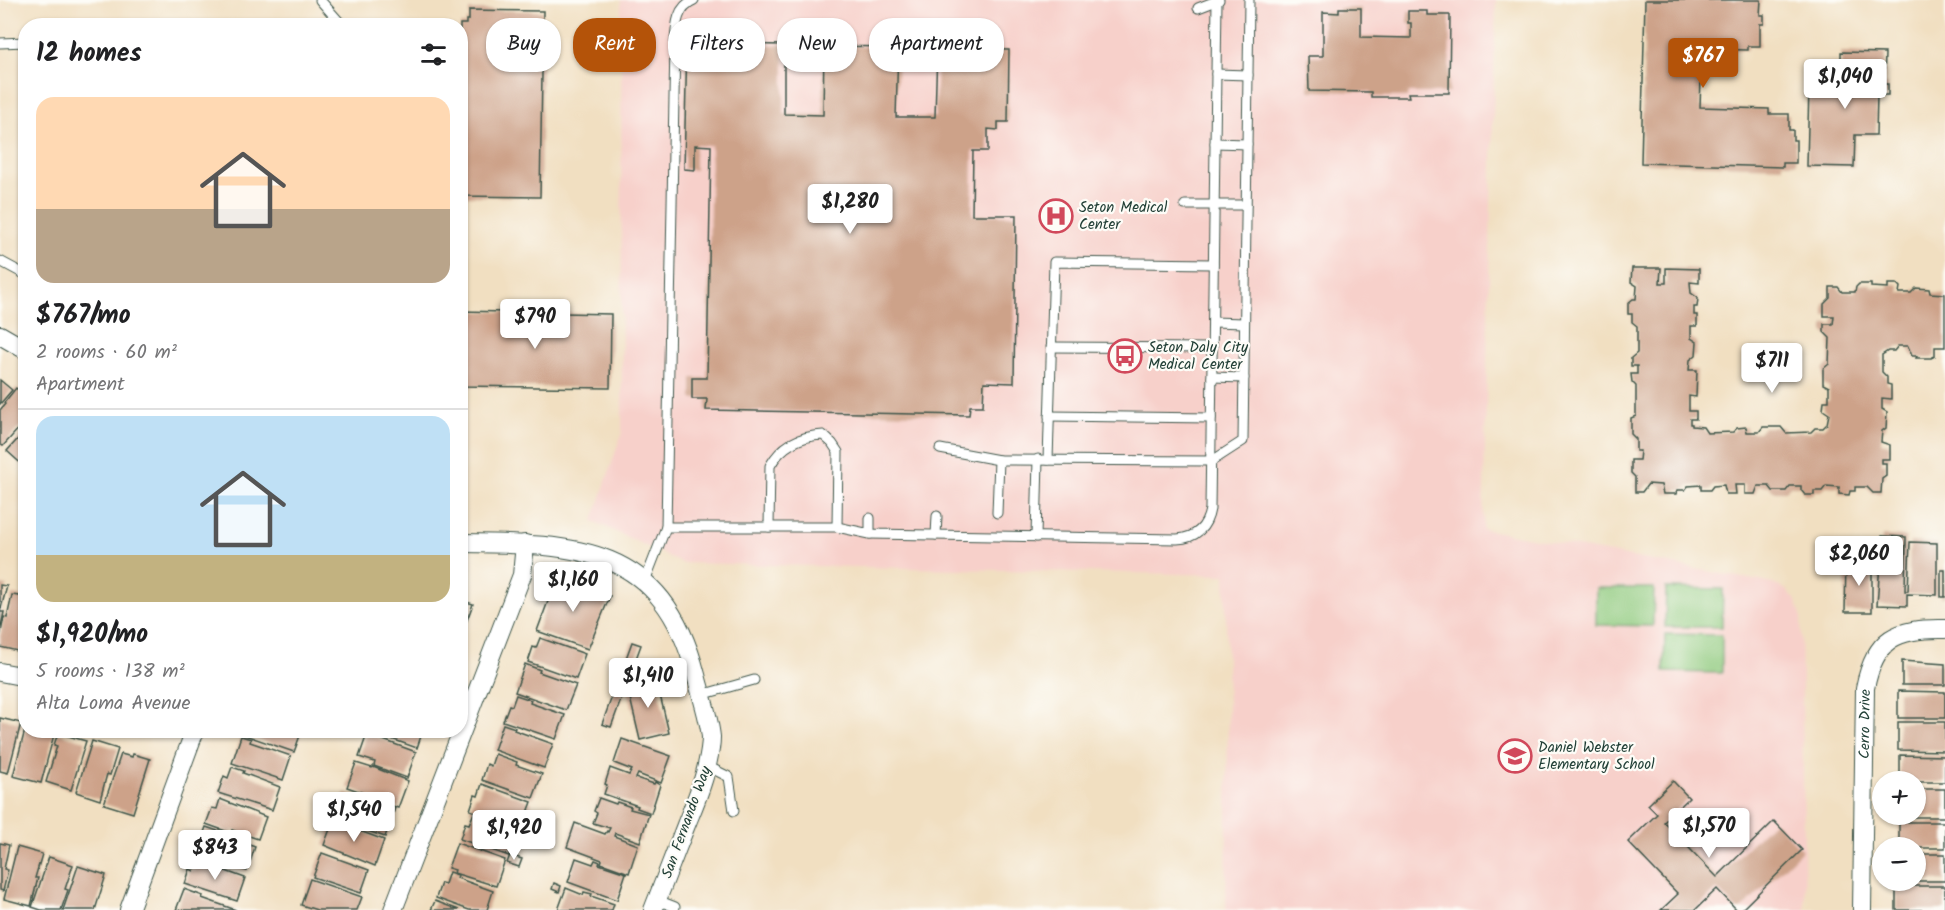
<!DOCTYPE html>
<html lang="en">
<head>
<meta charset="utf-8">
<style>
  :root { --surface:#fff; --page:#f6f6f6; --text:#202124; --muted:#757577; --line:#e0e0e0; --accent:#b45309 }
  body { margin:0; font-family:Kalam,sans-serif; background:var(--page); color:var(--text); height:100vh; display:flex; flex-direction:column; font-size:22px; white-space:nowrap }
  * { box-sizing:border-box; margin:0 }
  p { font-size:20px; color:var(--muted) }
  .icon { flex:none; width:33px; height:33px; fill:none; stroke:currentColor; stroke-width:2; stroke-linecap:round; stroke-linejoin:round }
  .map { position:relative; flex:1; overflow:hidden }
  .side { position:absolute; left:18px; top:18px; width:450px; height:720px; display:flex; flex-direction:column; background:var(--surface); border-radius:24px; box-shadow:0 2px 4px #0004 }
  .side>* { flex:none }
  .banner { position:absolute; left:486px; top:18px; width:570px; height:54px; display:flex; gap:12px }
  .fabs { position:absolute; left:1872px; top:771px; display:grid; gap:12px }
  .fabs a { display:grid; place-items:center; width:54px; height:54px; border-radius:50%; background:var(--surface); box-shadow:0 2px 4px #0004; font-size:30px }
  .price { position:absolute; translate:-50% -51px; padding:0 14px; border-radius:6px; background:#fff; color:#222; font-size:20px; line-height:39px; filter:drop-shadow(0 2px 3px #0008) }
  .price::after { content:''; position:absolute; left:50%; top:36px; width:18px; height:14px; margin-left:-9px; background:inherit; clip-path:polygon(0 0,100% 0,50% 100%) }
  .price.active { background:var(--accent); color:#fff }
  ul { padding:0; list-style:none }
  li { display:grid; align-content:center; gap:12px; height:318px; padding:0 18px }
  li+li { border-top:2px solid var(--line) }
  li span { display:grid; place-items:center; height:186px; border-radius:18px; color:#555 }
  li>.icon { margin-inline-start:auto }
  span .icon { width:108px; height:108px; fill:#fffc; stroke-width:1 }
  li b { font-size:26px }
  h2 { display:flex; justify-content:space-between; align-items:center; height:72px; padding:0 18px; font-size:26px }
  .tag { padding:0 21px; border-radius:24px; background:var(--surface); box-shadow:0 2px 4px #0004; font-size:21px; line-height:54px }
  .tag.active { background:var(--accent); color:#fff }
  .map>svg:first-child { display:block }
</style>
</head>
<body>
<div class="map">
<svg width="1945" height="910" viewBox="0 0 1945 910">
  <rect width="100%" height="100%" fill="#fdfcf7"/>
  <filter id="ink" filterUnits="userSpaceOnUse"><feTurbulence type="fractalNoise" baseFrequency=".0167" numOctaves="2"/><feDisplacementMap in="SourceGraphic" scale="12" xChannelSelector="R" yChannelSelector="G"/><feConvolveMatrix kernelMatrix="1 2 1 2 8 2 1 2 1" color-interpolation-filters="sRGB"/></filter>
  <filter id="wash" filterUnits="userSpaceOnUse"><feTurbulence type="fractalNoise" baseFrequency=".008" numOctaves="4" result="noise"/><feDisplacementMap in="SourceGraphic" scale="24" xChannelSelector="R" yChannelSelector="G"/><feGaussianBlur stdDeviation="1.35" result="paint"/><feColorMatrix in="noise" values="0 0 0 0 0 0 0 0 0 0 0 0 0 0 0 0 0 1.4 0 .05"/><feComposite in="paint" operator="in"/></filter>
  <g filter="url(#wash)">
    <rect width="100%" height="100%" fill="#f1dfc1"/>
    <path fill="#f7d0ca" d="M621,0h875l-13,529 287,54 15,6 10,10 6,16 4,295h-579l2,-206 -3,-129 -543,-12 -89,-42 29,-89z"/>
    <g fill="#90ca7f" stroke="#58845a" stroke-width="1.5">
      <path d="M1596,588h58l-1,38 -57,-1z"/>
      <path d="M1666,588l57,1 -1,38h-57z"/>
      <path d="M1665,634l57,1v38l-58,-1z"/>
    </g>
    <g id="blocks">
      <g fill="#cda289">
        <path d="M1645,0h116l-1,15h4v9h-4v22h-12v4l-46,-1 -2,58 69,2v5h20v16h4v10h3v23h-13v4l-142,-4z"/>
        <path d="M1339,8h22v29l50,1v-15h-3v-12h19v4h23l-1,78h-41l1,4h-38v-5l-62,-1 -1,-35h15v-44l16,1z"/>
        <path d="M469,10l74,1 -3,186 -80,-1v-172h6v-4h3z"/>
        <path d="M693,33h20v11l71,1v69l39,1 1,-69 74,1 -2,70h39l2,-68 72,1 -1,72h-10v8l-10,-1v22h-15l-1,64h44l-2,168 -30,-1 -1,24h-13l-1,9 -263,-5 1,-11h-15v-21h15l4,-232 -16,-1v25l-11,-1 3,-126z"/>
        <path d="M1841,52l44,1 -1,31h4v11h-11l-1,40h-21l-1,32 -47,-1 2,-79h32z"/>
        <path d="M1632,268h29l-1,15h6v-15l33,1v14l-9,-1 1,11 7,5 -1,9h-3v8h3v11h-6v12l6,4 -1,13 -6,5 -1,10h8l-1,27 -7,-1v15h7v8h-6v5h2v2l11,1 4,6 26,-1 4,-4 9,-1 1,5h12l4,-5h18l5,6 25,-1 4,-4h8l4,-4 2,-10 -6,-4 1,-9h5v-14l-6,-3v-15l6,-5 1,-26 -6,-6v-8h9l1,-8h-10v-12l6,-6v-11h8l4,5h13l1,-5 3,-3h12v3l17,1v-4h9l3,3 -1,6h12l5,-5 13,1 1,4 15,1v53h-10v9l-4,2h-15l1,-2h-5l-4,-10h-10l-4,5h-6l-6,4v17l5,5v7l4,1v14l-9,-1v11l5,3 -1,16 -4,3 -1,11 9,3v14h-8v4h4v13l-4,3 -1,14h-8l-6,-6h-12v4h-5l-1,4 -10,-1v-7l-13,-1 -4,5h-8v4h-9l-4,-5v-4h-11l-4,5h-13l-4,-5h-11l-3,8h-10v-9h-10l1,9h-10l-2,-9 -11,1 -3,4h-9v-5l-13,1 -3,4h-8l-1,4h-13l-2,-9 -13,-1 -6,8h-7v-15l-4,-4v-13h8l1,-9h-4v-12l-5,-5v-16l5,-2v-30l-4,-4 -1,-8h6v-8h-6v-8l6,-5v-27l-5,-4v-8h-4v-11l5,-4h3l1,-13 -6,-4z"/>
        <path d="M460,311l151,3 -1,74 -150,-2z"/>
        <path d="M0,380l12,10 -12,14z"/>
        <path d="M16,388l10,9v26l-5,5 -1,-1 -17,19 -3,-2v-34l5,-6 -1,-1z"/>
        <path d="M26,430v38l-19,-17z"/>
        <path d="M1882,536l24,1 -1,54h3l2,-49 27,1v52l-30,-1v12l-30,-1z"/>
        <path d="M1846,561h26v51h-27z"/>
        <rect x="1941" y="570" width="4" height="27"/>
        <path d="M557,577l53,19 -22,53 -51,-18z"/>
        <path d="M0,585l7,1 -7,26h4l-3,15 -1,-1z"/>
        <path d="M12,595l14,2v56l-26,-6v-10l4,-20 3,1z"/>
        <path d="M460,600l13,4 -9,24 -4,-1z"/>
        <path d="M540,638l45,16 -9,25 -48,-17 5,-15 3,1z"/>
        <path d="M632,642l9,3 -30,82 -9,-3z"/>
        <path d="M1902,661l43,3v21h-43z"/>
        <path d="M525,664l15,6 -1,2 37,13 -10,25 -51,-18z"/>
        <path d="M656,678l13,55 -29,7 -13,-55z"/>
        <path d="M1898,691l47,1v26h-47z"/>
        <path d="M516,695l15,5 -1,3 35,12 -9,24 -53,-18 6,-16 3,1z"/>
        <path d="M0,718l21,5 -13,50 -8,-2z"/>
        <path d="M1898,722h47v29l-47,-1z"/>
        <path d="M503,724l12,4 -1,2 39,14 -9,24 -50,-18z"/>
        <path d="M25,730l30,1 -14,52 -28,-7z"/>
        <path d="M243,730h59l-8,22 -52,-18z"/>
        <path d="M423,730l-6,18 -31,-11 1,-4 -8,-2z"/>
        <path d="M58,733l28,8 -15,49 -25,-8 11,-36 -3,-1z"/>
        <path d="M367,734l49,18 -9,26 -33,-12 1,-4 -16,-5z"/>
        <path d="M241,736l10,3 -1,3 41,14 -8,24 -51,-17z"/>
        <path d="M622,739l49,17 -10,27 -23,-9 -2,4 18,6 1,-2 5,3 -9,28 -14,-5 1,-2 -34,-12 3,-9 -2,-1 5,-16 19,7 3,-5 -18,-7z"/>
        <path d="M92,741l26,8 -8,26 -3,-1 -7,26 -24,-8z"/>
        <path d="M121,754l11,3 1,-3 17,5 -17,54 -29,-9z"/>
        <path d="M495,754l22,8 -1,3 26,9 -9,24 -51,-18 5,-16 4,2z"/>
        <path d="M1900,755l45,1v26h-45z"/>
        <path d="M356,763l16,5 1,-1 35,14 -10,27 -35,-13 1,-2 -17,-6z"/>
        <path d="M232,767l12,4 -1,2 37,14 -8,23 -54,-17 6,-17 4,2z"/>
        <path d="M1673,781l16,17 -25,24 53,55 57,-56 28,29 -61,60h-4l-20,-21 -22,21h-34l17,-16 -50,-52 29,-28 -9,-9z"/>
        <path d="M482,784l50,18 -10,26 -52,-18 5,-15 3,1z"/>
        <path d="M1916,789h29v28h-47v-3h18z"/>
        <path d="M345,793l17,6 1,-2 32,11 -10,29 -34,-12 1,-3 -16,-6z"/>
        <path d="M599,798l17,6 1,-2 14,5 -1,2 19,5 -9,28 -25,-9 -1,3 24,9 -9,28 -28,-10 1,-3 -35,-13 8,-24 30,11 2,-3 1,1 2,-4 -17,-5 4,-10 -3,-2z"/>
        <path d="M220,799l46,18 -8,22 -26,-9 -1,3 -25,-9 6,-16 5,1z"/>
        <path d="M474,813l16,6 -1,3 28,10 -8,24 -49,-17 5,-16 4,1z"/>
        <path d="M333,821l51,19 -9,26 -51,-21z"/>
        <rect x="1899" y="822" width="46" height="26"/>
        <path d="M206,827l26,9 -1,2 24,9 -8,24 -51,-17z"/>
        <path d="M0,843l9,2 -5,24 4,1 -5,21 -3,-1z"/>
        <path d="M457,843l48,17 -9,26 -42,-13 1,-3 -7,-2z"/>
        <path d="M17,847l25,7 -7,24h3l-7,28 -27,-7z"/>
        <path d="M322,853l47,17 -8,23 -48,-16z"/>
        <rect x="1916" y="854" width="29" height="27"/>
        <path d="M510,855l12,4 -3,8 -12,-4z"/>
        <path d="M49,857l24,8 -8,24 3,1 -7,20h-20l-9,-3z"/>
        <path d="M198,858l8,3v3l39,14 -8,23 -52,-17 5,-15 4,2z"/>
        <path d="M576,858l17,6 2,-4 5,2 -1,2 27,9 -9,27 -49,-18z"/>
        <path d="M78,866l28,9 -11,35h-32z"/>
        <path d="M449,872l9,3 -1,3 36,13 -6,19h-18l-33,-12 5,-15 4,1z"/>
        <path d="M310,879l52,18 -5,13h-40l-16,-5z"/>
        <path d="M554,883l7,3 -2,6 -7,-3z"/>
        <rect x="1896" y="886" width="49" height="24"/>
        <path d="M566,888l17,7 1,-3 8,2 -1,2 23,8 -2,6h-54z"/>
        <path d="M184,889l19,7 -1,2 34,12h-60z"/>
        <path d="M435,901l24,9h-28z"/>
      </g>
    </g>
  </g>
  <g filter="url(#ink)">
    <use href="#blocks" fill-opacity="0" stroke="#3e5549" stroke-width="1.5"/>
    <g fill="none" stroke-linecap="round" stroke-linejoin="round">
      <defs>
        <g id="lane">
          <path d="M320,0l23,26"/>
          <path d="M1198,8l21,-8"/>
          <path d="M0,43l26,-1"/>
          <path d="M1216,74l32,1"/>
          <path d="M1215,143l32,1"/>
          <path d="M1185,205h61"/>
          <path d="M0,261l26,14"/>
          <path d="M1213,322l31,1"/>
          <path d="M1051,347l161,1"/>
          <path d="M1212,377l32,1"/>
          <path d="M1049,416l162,2"/>
          <path d="M940,449l59,11 213,1 31,-20 6,-441"/>
          <path d="M1048,460l6,-198 159,2"/>
          <path d="M997,513l2,-53"/>
          <path d="M666,527l9,-484c1,-16 1,-36 19,-43"/>
          <path d="M769,527l1,-61c11,-20 30,-30 53,-31l9,8 6,9 -1,75"/>
          <path d="M870,534v-16"/>
          <path d="M936,535l1,-19"/>
          <path d="M1036,537l2,-78"/>
          <path d="M645,581l21,-54h171l33,7 307,5c19,-1 30,-12 33,-30l7,-509"/>
          <path d="M701,695l53,-15"/>
          <path d="M707,766l22,11 5,34"/>
          <path d="M657,900l18,7"/>
        </g>
        <g id="street">
          <path d="M0,335l26,15"/>
          <path d="M460,543c116,1 202,1 236,132 5,20 13,42 15,62 0,9 -2,19 -4,28 -4,20 -13,40 -21,60 -11,28 -22,57 -33,85"/>
          <path d="M0,672l26,5"/>
          <path d="M129,910l66,-180"/>
          <path d="M393,910l129,-335 3,-31"/>
          <path id="s1" d="M1862,910l3,-222c10,-50 31,-60 80,-59"/>
        </g>
      </defs>
      <use href="#lane" stroke="#3e5549" stroke-width="11"/>
      <use href="#street" stroke="#3e5549" stroke-width="20"/>
      <use href="#lane" stroke="#fff" stroke-width="9"/>
      <use href="#street" stroke="#fff" stroke-width="18"/>
    </g>
  </g>
  <defs>
    <symbol id="hospital-ring" viewBox="-11 -11 22 22"><circle r="9.5" fill="#fdfcf7" stroke="#d1495b" stroke-width="1.5"/><path d="M-5-5h3v3.5h4V-5h3V5h-3V1.5h-4V5h-3Z" fill="#d1495b"/></symbol>
    <symbol id="bus-ring" viewBox="-11 -11 22 22"><circle r="9.5" fill="#fdfcf7" stroke="#d1495b" stroke-width="1.5"/><path d="M-5-6H5V4H4V6H2V4H-2V6H-4V4H-5ZM-3.5-4V0h7V-4ZM-3.5 1.2v1.5H-2V1.2ZM2 1.2v1.5H3.5V1.2Z" fill="#d1495b"/></symbol>
    <symbol id="school-ring" viewBox="-11 -11 22 22"><circle r="9.5" fill="#fdfcf7" stroke="#d1495b" stroke-width="1.5"/><path d="M0-5L7-2L0 1L-7-2ZM-4 1L0 2.5L4 1V4Q0 6-4 4Z" fill="#d1495b"/></symbol>
  </defs>
  <g fill-rule="evenodd">
    <use href="#hospital-ring" x="1037" y="197" width="38" height="38"/>
    <use href="#bus-ring" x="1106" y="337" width="38" height="38"/>
    <use href="#school-ring" x="1496" y="737" width="38" height="38"/>
  </g>
  <g text-anchor="middle" stroke-width="4.5" stroke-linejoin="round" paint-order="stroke">
    <g font-size="15" fill="#1f3d34" stroke="#fdfcf7" text-anchor="start">
      <text x="1079" y="212">Seton Medical<tspan x="1079" dy="17">Center</tspan></text>
      <text x="1148" y="352">Seton Daly City<tspan x="1148" dy="17">Medical Center</tspan></text>
      <text x="1538" y="752">Daniel Webster<tspan x="1538" dy="17">Elementary School</tspan></text>
    </g>
    <g font-size="15" fill="#1f3d34" stroke="#fdfcf7">
      <text dy="5" stroke="none"><textPath href="#s1" startOffset="186">Cerro Drive</textPath></text>
      <text transform="translate(686 822) rotate(-70)" y="5">San Fernando Way</text>
    </g>
  </g>
</svg>
<div class="fabs">
<a>+</a>
<a>−</a>
</div>
<b class="price active" style="left:1703px;top:89px">$767</b>
<b class="price" style="left:1845px;top:110px">$1,040</b>
<b class="price" style="left:850px;top:235px">$1,280</b>
<b class="price" style="left:535px;top:350px">$790</b>
<b class="price" style="left:1772px;top:394px">$711</b>
<b class="price" style="left:1859px;top:587px">$2,060</b>
<b class="price" style="left:573px;top:613px">$1,160</b>
<b class="price" style="left:648px;top:709px">$1,410</b>
<b class="price" style="left:354px;top:843px">$1,540</b>
<b class="price" style="left:1709px;top:859px">$1,570</b>
<b class="price" style="left:514px;top:861px">$1,920</b>
<b class="price" style="left:215px;top:881px">$843</b>
<div class="banner">
<a class="tag">Buy</a>
<a class="tag active">Rent</a>
<a class="tag">Filters</a>
<a class="tag">New</a>
<a class="tag">Apartment</a>
</div>
<section class="side">
<h2>12 homes<svg class="icon" aria-label="filters" viewBox="0 0 24 24"><path d="M4 7h16M4 17h16"/><circle cx="9" cy="7" r="2"/><circle cx="15" cy="17" r="2"/></svg></h2>
<ul>
<li><span style="background:linear-gradient(#ffd9b3 60%,#b9a48a 0)"><svg class="icon" aria-label="home" viewBox="0 0 24 24"><path d="M3 11l9-7 9 7M6 9v11h12V9"/></svg></span><div><b>$767/mo</b><p>2 rooms · 60 m²</p><p>Apartment</p></div></li>
<li><span style="background:linear-gradient(#bfe0f5 75%,#c2b280 0)"><svg class="icon" aria-label="home" viewBox="0 0 24 24"><path d="M3 11l9-7 9 7M6 9v11h12V9"/></svg></span><div><b>$1,920/mo</b><p>5 rooms · 138 m²</p><p>Alta Loma Avenue</p></div></li>
</ul>
</section>
</div>
</body>
</html>
